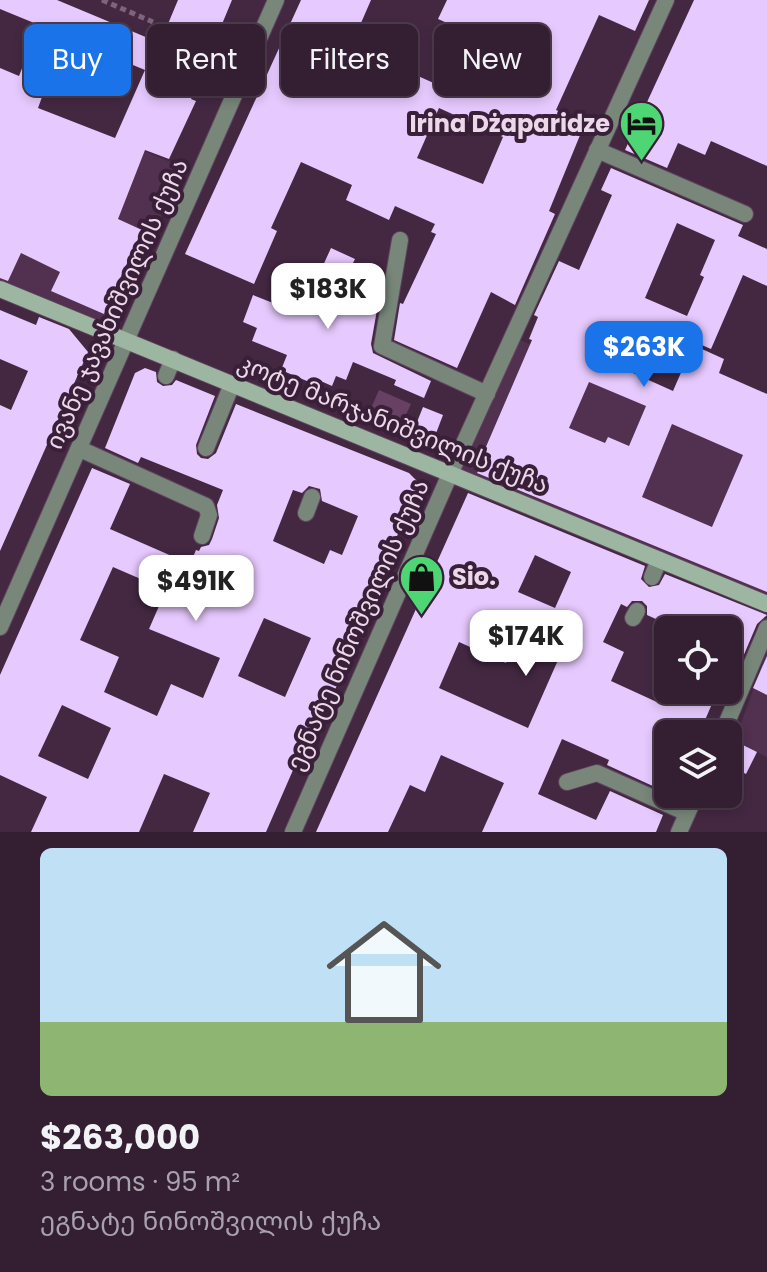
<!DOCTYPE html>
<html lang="en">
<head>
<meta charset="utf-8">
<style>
  :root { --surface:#331e32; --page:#3b273a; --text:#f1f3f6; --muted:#a9a2ac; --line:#4e3c4d; --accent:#1a73e8 }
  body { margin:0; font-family:Poppins,"Noto Sans Georgian",sans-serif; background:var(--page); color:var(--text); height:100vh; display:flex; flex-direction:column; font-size:30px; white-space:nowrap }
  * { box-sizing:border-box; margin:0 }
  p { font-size:26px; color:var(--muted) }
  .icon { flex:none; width:44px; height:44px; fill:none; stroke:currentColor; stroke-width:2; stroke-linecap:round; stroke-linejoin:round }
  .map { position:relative; height:832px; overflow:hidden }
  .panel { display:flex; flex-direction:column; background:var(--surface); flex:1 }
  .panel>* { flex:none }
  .hud { position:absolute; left:24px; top:24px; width:720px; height:72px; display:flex; gap:16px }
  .tools { position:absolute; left:654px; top:616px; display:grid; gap:16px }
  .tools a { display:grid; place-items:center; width:88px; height:88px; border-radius:12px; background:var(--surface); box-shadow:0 4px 12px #0003,0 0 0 2px var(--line); font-size:40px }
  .price { position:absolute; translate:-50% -68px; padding:0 18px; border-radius:16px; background:#fff; color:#222; font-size:26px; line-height:52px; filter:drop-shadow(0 2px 4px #0008) }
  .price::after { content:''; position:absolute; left:50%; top:48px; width:24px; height:18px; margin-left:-12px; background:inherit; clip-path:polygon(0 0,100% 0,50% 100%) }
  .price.current { background:var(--accent); color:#fff }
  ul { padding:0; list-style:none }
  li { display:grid; align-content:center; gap:16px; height:424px; padding:0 40px }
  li+li { border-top:2px solid var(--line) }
  li span { display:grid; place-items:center; height:248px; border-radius:12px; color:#555 }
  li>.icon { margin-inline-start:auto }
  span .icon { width:144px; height:144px; fill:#fffc; stroke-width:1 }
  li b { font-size:34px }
  .pill { padding:0 28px; border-radius:12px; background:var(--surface); box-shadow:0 4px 12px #0003,0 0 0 2px var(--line); font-size:28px; line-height:72px }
  .pill.current { background:var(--accent); color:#fff }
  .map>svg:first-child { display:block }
</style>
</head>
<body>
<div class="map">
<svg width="767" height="832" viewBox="0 0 767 832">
  <rect width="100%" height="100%" fill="#442842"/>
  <g fill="#52304f">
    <path d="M46,111l137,56 -68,155 -9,5 -106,-46v-64z"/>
    <path d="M513,337l254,111v156l-317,-130z"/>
    <path d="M767,651v106l-32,-17z"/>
  </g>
  <path fill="#674064" d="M379,390l32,14 -12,25 -31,-14z"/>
  <g fill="#e6c9fe" fill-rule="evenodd">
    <path d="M0,0h57l103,43 18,-43h54l-41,99 5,2 -27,58 -24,-9 -27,69 24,11 -38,84 -53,-23 9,-19 -39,-19 -13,28 -8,-3v-210l19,8 20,-51 -39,-16zM70,39l75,31 -30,68 -77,-30 15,-41 5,2z"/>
    <path d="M301,0h70l-20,46 96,43 25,-55 -34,-15 9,-19h202l-14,31 -36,-16 -43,95 29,13 -36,88 6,3 -40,91 -24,-13 -34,76 -63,-28 6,-37 3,1 33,-70 -5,-2 4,-8 -40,-18 -6,14 -43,-20 6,-15 -51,-23 -30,66 6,3 -23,53 -69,-30zM439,108l64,29 -20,47 -66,-26z"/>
    <path d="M694,0h73v166l-56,-25 -6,14 -27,-12 -11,25 -42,-18z"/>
    <path d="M611,168l132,57 -5,11 29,13v37l-24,-11 -32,74 -61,-26 -17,37 5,2 -5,11 40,18 20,-46 31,14 -5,14 48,21v198l-290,-119 5,-9 -3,-1 53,-123 -3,-1 9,-22 -4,-2 25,-54 20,9 33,-75 -11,-5zM677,223l38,17 -15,35 4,2 -17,39 -42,-18zM589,382l57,24 -17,40 -21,-9 -3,6 -36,-15zM672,424l71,31 -31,72 -70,-30z"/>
    <path d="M331,248l24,11 -9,18 13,6 -4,9 23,12 -7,40 2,9 58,28 -7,17 -30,-13 2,-5 -43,-18 -7,18 -10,-4 -4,10 -9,-4 -2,5 -40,-17 6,-15 -35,-14 5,-13 -14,-6 10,-27 48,19z"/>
    <path d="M0,310l36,15 3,-8 30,12 19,23 -88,199v-146l11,5 17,-39 -28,-12z"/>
    <path d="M145,368l11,4 1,10 6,4 9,-1 4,-5 39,16 -19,49 1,9 4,4 7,1 8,-6 20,-49 173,69 11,11 -46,104 5,2 -49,111 -6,-2 -58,133h-73l17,-39 -46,-19 -25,58h-108l16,-35 -47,-22v-100l92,-207 38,16 -20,45 80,35 6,-14 3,1 2,-4 8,-2 3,-6 7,-21 -2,-13 6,-15 -82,-33 -3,6 -33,-15 30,-75zM309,486l11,3 2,12 36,15 -16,39 -12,-5 -6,14 -51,-23 20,-51 9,3zM113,567l53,23 -17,39 71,29 -17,40 -32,-14 -14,32 -53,-24 15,-35 -39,-17zM264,618l47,20 -26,59 -47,-21zM62,705l49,23 -23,51 -50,-23z"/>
    <path d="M423,407l20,8 -8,21 -20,-9z"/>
    <path d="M468,493l177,73 -4,13 8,8 10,-2 6,-11 102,41 -10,9 -23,54 -6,-2v-46h-48l-33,-15v-9l-5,-5h-10l-5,6 -6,-3 -18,38 21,10 -13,29 48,22 5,-13h54l-19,44h-31v59l-61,-28 2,-5 -47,-21 -24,55 58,26 14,-29 53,24 -7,17h-174l22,-49 -63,-28 -16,37 -15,-7 -22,47h-72zM535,555l36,17 -16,36 -37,-16zM520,631l42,20 -34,77 -89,-40 20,-46 47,21z"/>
    <path d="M767,656v39l-14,-7z"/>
    <path d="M739,743l18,9 -11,22 -18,-9z"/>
  </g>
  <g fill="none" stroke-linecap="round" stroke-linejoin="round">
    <defs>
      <g id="service">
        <path d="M597,150l148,64"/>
        <path d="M400,240l-18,106 105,48"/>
        <path d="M166,376l7,-17"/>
        <path d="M206,448l26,-64"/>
        <path d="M80,449l126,57 3,9 -7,21"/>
        <path d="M306,513l6,-16"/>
        <path d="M652,577l7,-17"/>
        <path d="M633,618l4,-7"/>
        <path d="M567,782l30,-9 90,40"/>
      </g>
      <g id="minor">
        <path d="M0,627l276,-627"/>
        <path d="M722,734l45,-106"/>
        <path d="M293,832l157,-358 216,-474"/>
        <path d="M679,832l17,-38"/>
      </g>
      <path id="secondary" d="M0,289l767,315"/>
    </defs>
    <use href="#service" stroke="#5f445d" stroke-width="18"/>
    <use href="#minor" stroke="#5f445d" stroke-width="18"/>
    <use href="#secondary" stroke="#5f445d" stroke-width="18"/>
    <path stroke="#7d647b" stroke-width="5" stroke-dasharray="6 4" stroke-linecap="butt" d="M102,0l51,22"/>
    <use href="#service" stroke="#78877a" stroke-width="16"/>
    <use href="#minor" stroke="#78877a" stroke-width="16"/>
    <use href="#secondary" stroke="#9db6a1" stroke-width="16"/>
  </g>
  <defs>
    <symbol id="hotel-pin" viewBox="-11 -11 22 30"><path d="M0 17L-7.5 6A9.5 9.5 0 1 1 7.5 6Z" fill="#4ed675" stroke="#391f38"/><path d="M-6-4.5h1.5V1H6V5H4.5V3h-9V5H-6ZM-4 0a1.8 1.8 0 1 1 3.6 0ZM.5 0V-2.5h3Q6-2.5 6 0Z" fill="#111"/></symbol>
    <symbol id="shop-pin" viewBox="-11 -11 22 30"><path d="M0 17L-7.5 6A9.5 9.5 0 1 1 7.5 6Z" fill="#4ed675" stroke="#391f38"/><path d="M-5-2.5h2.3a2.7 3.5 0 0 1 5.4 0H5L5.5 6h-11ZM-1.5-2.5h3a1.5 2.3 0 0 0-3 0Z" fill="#111"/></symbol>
  </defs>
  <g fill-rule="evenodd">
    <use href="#hotel-pin" x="616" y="98" width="51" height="69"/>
    <use href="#shop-pin" x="396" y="552" width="51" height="69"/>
  </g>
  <g text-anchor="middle" stroke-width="8" stroke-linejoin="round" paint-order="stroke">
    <g font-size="24" font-weight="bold" fill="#ebd9e9" stroke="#391f38" text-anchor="end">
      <text x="610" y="132">Irina Dżaparidze</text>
      <text x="452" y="585" text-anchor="start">Sio.</text>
    </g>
    <g font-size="24" fill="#ebd9e9" stroke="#391f38">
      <text transform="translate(117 304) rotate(-66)" y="8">ივანე ჯავახიშვილის ქუჩა</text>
      <text transform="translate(393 424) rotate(22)" y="8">კოტე მარჯანიშვილის ქუჩა</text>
      <text transform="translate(358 625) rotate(-66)" y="8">ეგნატე ნინოშვილის ქუჩა</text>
    </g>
  </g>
</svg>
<div class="tools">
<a><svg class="icon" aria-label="locate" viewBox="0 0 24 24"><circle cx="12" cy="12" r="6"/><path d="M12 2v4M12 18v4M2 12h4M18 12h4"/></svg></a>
<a><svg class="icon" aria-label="layers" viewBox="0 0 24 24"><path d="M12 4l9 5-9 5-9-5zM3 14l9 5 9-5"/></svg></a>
</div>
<b class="price" style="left:328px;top:331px">$183K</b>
<b class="price current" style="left:644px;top:389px">$263K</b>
<b class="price" style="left:196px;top:623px">$491K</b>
<b class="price" style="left:526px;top:678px">$174K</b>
<div class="hud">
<a class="pill current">Buy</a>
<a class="pill">Rent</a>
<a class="pill">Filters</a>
<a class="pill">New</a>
</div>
</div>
<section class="panel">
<ul>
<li><span style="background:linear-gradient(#bfe0f5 70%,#8fb573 0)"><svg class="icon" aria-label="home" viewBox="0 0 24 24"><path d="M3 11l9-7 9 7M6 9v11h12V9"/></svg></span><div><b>$263,000</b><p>3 rooms · 95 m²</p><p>ეგნატე ნინოშვილის ქუჩა</p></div></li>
</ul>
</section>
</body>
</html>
